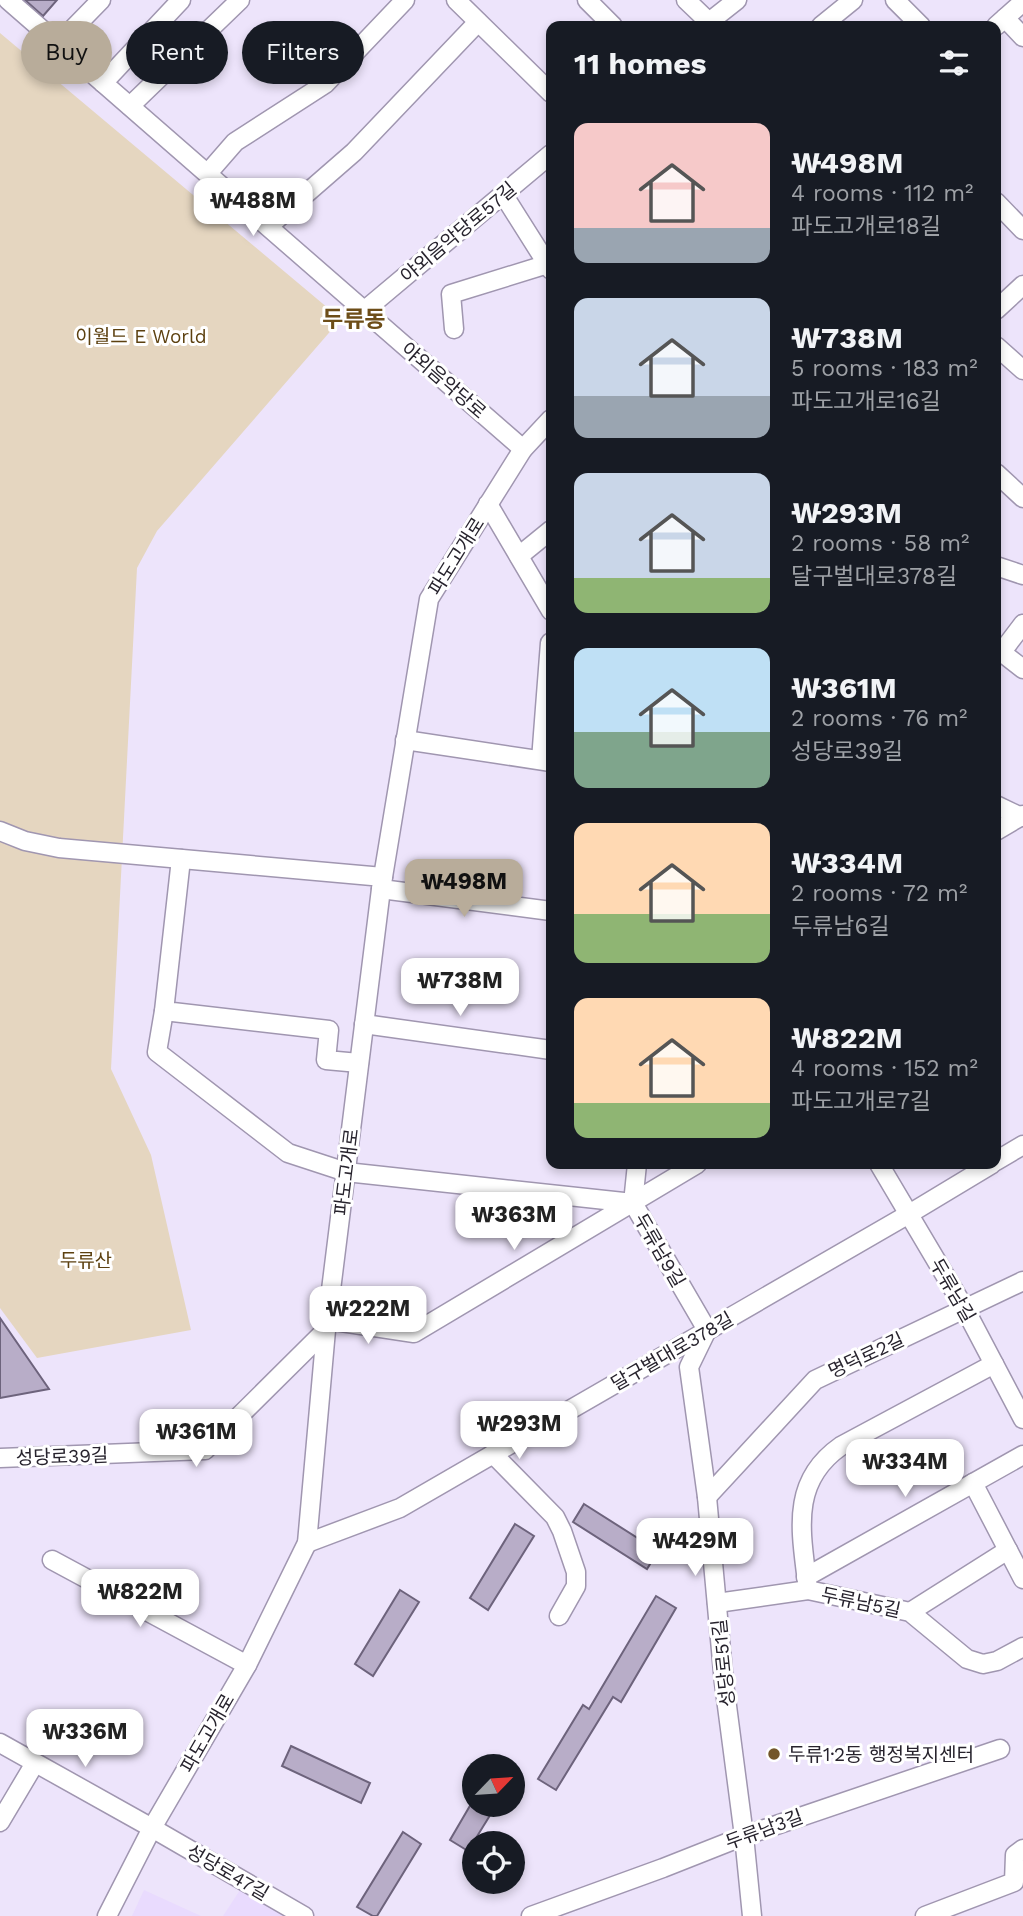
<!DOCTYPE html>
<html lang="en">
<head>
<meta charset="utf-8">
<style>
  :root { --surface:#171b24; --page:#20242c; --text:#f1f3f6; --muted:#9ea1a6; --accent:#b8ac9a }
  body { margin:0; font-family:"Work Sans","Noto Sans KR",sans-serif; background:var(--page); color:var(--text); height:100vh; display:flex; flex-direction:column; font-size:26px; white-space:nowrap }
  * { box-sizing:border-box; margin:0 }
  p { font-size:23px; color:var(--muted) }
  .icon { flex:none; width:38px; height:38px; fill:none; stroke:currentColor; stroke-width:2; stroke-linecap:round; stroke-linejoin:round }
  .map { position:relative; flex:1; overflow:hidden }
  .side { position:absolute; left:546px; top:21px; width:455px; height:1148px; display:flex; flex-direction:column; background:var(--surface); border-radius:14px; box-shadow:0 4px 10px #0003 }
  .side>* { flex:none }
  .guide { position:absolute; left:21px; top:21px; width:420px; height:63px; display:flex; gap:14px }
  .needle { width:46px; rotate:65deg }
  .buttons { position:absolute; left:462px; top:1754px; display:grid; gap:14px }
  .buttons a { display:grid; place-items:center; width:63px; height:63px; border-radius:50%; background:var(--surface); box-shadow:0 4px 10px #0003; font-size:35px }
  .price { position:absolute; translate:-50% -60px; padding:0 16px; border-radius:14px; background:#fff; color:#222; font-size:23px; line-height:46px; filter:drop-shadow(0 2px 4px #0008) }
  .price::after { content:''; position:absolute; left:50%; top:42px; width:21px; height:16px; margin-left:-10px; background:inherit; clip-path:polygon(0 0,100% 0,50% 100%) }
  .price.active { background:var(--accent); color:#111 }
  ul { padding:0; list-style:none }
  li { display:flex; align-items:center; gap:21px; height:175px; padding:0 28px }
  li span { display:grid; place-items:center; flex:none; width:196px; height:140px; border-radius:14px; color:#555 }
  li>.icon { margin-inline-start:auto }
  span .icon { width:84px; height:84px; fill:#fffc; stroke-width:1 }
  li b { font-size:30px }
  h2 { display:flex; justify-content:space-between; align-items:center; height:84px; padding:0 28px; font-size:30px }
  .pill { padding:0 24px; border-radius:32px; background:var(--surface); box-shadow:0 4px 10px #0003; font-size:24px; line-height:63px }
  .pill.active { background:var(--accent); color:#111 }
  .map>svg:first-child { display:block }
</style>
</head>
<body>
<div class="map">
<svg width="1023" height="1916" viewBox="0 0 1023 1916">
  <rect width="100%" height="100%" fill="#ede4fb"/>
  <g fill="#e9dbfe">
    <path d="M144,1890l57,26h-69z"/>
    <path d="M240,1890l45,26h-62z"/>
  </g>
  <path fill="#e5d6c0" d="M0,33l341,286 -184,212 -20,37 -26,501 40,86 40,175 -154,28 -37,-50z"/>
  <g fill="#b8adc8" stroke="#6d637c" stroke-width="2">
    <path d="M25,0h32l-14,16z"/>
    <path d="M0,1318l49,71 -49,9z"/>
    <path d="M584,1504l74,47 -11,18 -74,-47z"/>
    <path d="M515,1524l19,12 -46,74 -18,-12z"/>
    <path d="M400,1590l19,12 -46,74 -18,-12z"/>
    <path d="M656,1596l20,12 -55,94 -8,-5 -57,93 -18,-11 45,-74 6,4z"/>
    <path d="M291,1746l79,37 -9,20 -79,-37z"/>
    <path d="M471,1804h26l-29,47 -18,-11z"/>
    <path d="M403,1832l18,12 -44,72h-4l-16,-9z"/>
  </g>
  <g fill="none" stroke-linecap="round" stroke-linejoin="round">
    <defs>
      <g id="minor">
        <path d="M8,0l515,449"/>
        <path d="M456,0l95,93"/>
        <path d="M587,0l26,26"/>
        <path d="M686,0l23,22"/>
        <path d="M895,0l26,26"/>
        <path d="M1005,18l18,19"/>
        <path d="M704,26l33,-26"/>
        <path d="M821,26l32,-26"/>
        <path d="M996,26l27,-24"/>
        <path d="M58,44l43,-44"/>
        <path d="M103,83l78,-83"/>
        <path d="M130,106l110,-106"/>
        <path d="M208,173l27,-31 90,-58 80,-84"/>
        <path d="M503,194l48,76"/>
        <path d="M996,202l27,28"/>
        <path d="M269,226l85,-74 124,-130"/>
        <path d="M365,310l186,-156"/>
        <path d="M996,310l27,-25"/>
        <path d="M454,329l-3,-35 97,-30"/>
        <path d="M996,346l27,24"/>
        <path d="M996,473l27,25"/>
        <path d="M488,504l63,107"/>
        <path d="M519,556l32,-26"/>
        <path d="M996,566l27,9"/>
        <path d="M996,648l27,21"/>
        <path d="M1001,653l22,-29"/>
        <path d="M405,740l146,22"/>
        <path d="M541,760l9,-117 1,-1"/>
        <path d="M996,805l25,12"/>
        <path d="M0,831l25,10 34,7 324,29"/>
        <path d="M996,831l27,-16"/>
        <path d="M181,859l-17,152 165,19 -3,30 33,3"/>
        <path d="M381,889l170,22"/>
        <path d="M164,1011l-7,41 131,101 58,19 287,31"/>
        <path d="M364,1024l187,26"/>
        <path d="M996,1161l27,-16"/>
        <path d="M637,1164l-4,39 74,127"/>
        <path d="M879,1164l86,145 58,110"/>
        <path d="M328,1320l86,13 283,-169"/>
        <path d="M707,1330l-18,37 18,130 17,186 20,153 8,80"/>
        <path d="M493,1454l62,63 7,14 14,41v14l-17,30"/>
        <path d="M0,1458l205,-8 121,-120"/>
        <path d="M973,1483l50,96"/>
        <path d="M707,1497l108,-117 208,-99"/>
        <path d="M307,1543l93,-35 509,-294 83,-50"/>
        <path d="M52,1560l195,105"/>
        <path d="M806,1577l217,-122"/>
        <path d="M808,1590c-6,-55 -20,-107 33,-144l153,-82"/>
        <path d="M717,1603l91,-13 102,22 57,47 16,5 14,-3 26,-14"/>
        <path d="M910,1612l98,-62"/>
        <path d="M0,1743l152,85 152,88"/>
        <path d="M0,1822l35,-59"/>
        <path d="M107,1916l45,-88 95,-163 60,-122 19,-213 55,-441 48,-290 94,-150 28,-30"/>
        <path d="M531,1916l132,-48 81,-32 256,-87"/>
        <path d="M925,1916l89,-34 1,-27 8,-6"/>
      </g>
    </defs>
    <use href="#minor" stroke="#a096b0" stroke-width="21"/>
    <use href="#minor" stroke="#fff" stroke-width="18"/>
  </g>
  <circle fill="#73562a" stroke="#fff" stroke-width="2.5" cx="774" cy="1754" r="7"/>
  <g text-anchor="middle" stroke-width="6" stroke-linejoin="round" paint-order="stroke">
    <g font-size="19" fill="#27232d" stroke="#fff">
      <text transform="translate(458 232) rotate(-40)" y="7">야외음악당로57길</text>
      <text transform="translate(444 380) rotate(41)" y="7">야외음악당로</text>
      <text transform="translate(456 556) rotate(-58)" y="7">파도고개로</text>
      <text transform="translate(346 1172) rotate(-83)" y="7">파도고개로</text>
      <text transform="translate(660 1250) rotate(60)" y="7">두류남9길</text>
      <text transform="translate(953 1290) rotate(60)" y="7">두류남길</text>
      <text transform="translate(672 1351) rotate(-30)" y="7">달구벌대로378길</text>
      <text transform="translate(866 1355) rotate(-25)" y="7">명덕로2길</text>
      <text transform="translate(62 1456) rotate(-2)" y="7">성당로39길</text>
      <text transform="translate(861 1602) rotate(12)" y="7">두류남5길</text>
      <text transform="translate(723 1663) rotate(-96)" y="7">성당로51길</text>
      <text transform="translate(207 1733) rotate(-60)" y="7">파도고개로</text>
      <text transform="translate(764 1829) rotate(-20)" y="7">두류남3길</text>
      <text transform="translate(228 1872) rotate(30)" y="7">성당로47길</text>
    </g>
    <g font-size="19" fill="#5c400f" stroke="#fff">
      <text x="141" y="343">이월드 E World</text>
      <text x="86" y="1267">두류산</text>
    </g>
    <g font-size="19" fill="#27232d" stroke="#fff" text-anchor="start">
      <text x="788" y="1761">두류1·2동 행정복지센터</text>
    </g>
    <g font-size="23" font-weight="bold" fill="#6d4d18" stroke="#fff">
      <text x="354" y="327">두류동</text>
    </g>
  </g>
</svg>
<div class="buttons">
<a><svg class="needle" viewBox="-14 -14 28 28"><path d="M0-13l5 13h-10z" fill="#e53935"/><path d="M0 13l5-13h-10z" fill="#9ea1a6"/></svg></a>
<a><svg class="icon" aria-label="locate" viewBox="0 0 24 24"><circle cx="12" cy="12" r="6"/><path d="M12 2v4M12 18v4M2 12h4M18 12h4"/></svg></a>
</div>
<b class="price" style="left:253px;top:238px">₩488M</b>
<b class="price active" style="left:464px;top:919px">₩498M</b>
<b class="price" style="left:460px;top:1018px">₩738M</b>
<b class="price" style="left:514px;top:1252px">₩363M</b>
<b class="price" style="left:368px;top:1346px">₩222M</b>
<b class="price" style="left:519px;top:1461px">₩293M</b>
<b class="price" style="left:196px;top:1469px">₩361M</b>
<b class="price" style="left:905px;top:1499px">₩334M</b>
<b class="price" style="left:695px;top:1578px">₩429M</b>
<b class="price" style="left:140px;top:1629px">₩822M</b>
<b class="price" style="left:85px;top:1769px">₩336M</b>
<div class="guide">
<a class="pill active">Buy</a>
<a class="pill">Rent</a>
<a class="pill">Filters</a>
</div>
<section class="side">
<h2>11 homes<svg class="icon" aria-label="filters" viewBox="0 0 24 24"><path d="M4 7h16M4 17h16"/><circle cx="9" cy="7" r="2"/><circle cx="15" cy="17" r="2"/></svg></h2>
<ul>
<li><span style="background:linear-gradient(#f6c9c9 75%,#9aa5b1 0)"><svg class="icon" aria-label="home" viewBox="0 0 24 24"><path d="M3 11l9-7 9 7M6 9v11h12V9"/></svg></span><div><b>₩498M</b><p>4 rooms · 112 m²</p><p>파도고개로18길</p></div></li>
<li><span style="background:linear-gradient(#c9d6e8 70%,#9aa5b1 0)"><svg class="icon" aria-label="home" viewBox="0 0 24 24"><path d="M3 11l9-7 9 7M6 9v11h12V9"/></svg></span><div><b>₩738M</b><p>5 rooms · 183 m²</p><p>파도고개로16길</p></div></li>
<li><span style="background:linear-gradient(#c9d6e8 75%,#8fb573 0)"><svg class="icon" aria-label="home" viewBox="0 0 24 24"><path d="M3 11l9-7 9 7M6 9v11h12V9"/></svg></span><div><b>₩293M</b><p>2 rooms · 58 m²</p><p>달구벌대로378길</p></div></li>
<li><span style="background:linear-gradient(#bfe0f5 60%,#7fa58c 0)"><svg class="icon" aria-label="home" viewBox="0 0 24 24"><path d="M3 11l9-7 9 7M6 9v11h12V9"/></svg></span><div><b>₩361M</b><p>2 rooms · 76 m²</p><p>성당로39길</p></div></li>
<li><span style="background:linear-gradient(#ffd9b3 65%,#8fb573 0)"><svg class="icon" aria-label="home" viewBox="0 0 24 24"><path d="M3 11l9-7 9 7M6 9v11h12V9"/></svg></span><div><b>₩334M</b><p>2 rooms · 72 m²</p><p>두류남6길</p></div></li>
<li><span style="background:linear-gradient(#ffd9b3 75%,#8fb573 0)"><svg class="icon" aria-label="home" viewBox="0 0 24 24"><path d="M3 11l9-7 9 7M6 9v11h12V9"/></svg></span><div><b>₩822M</b><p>4 rooms · 152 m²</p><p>파도고개로7길</p></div></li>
</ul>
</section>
</div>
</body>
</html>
